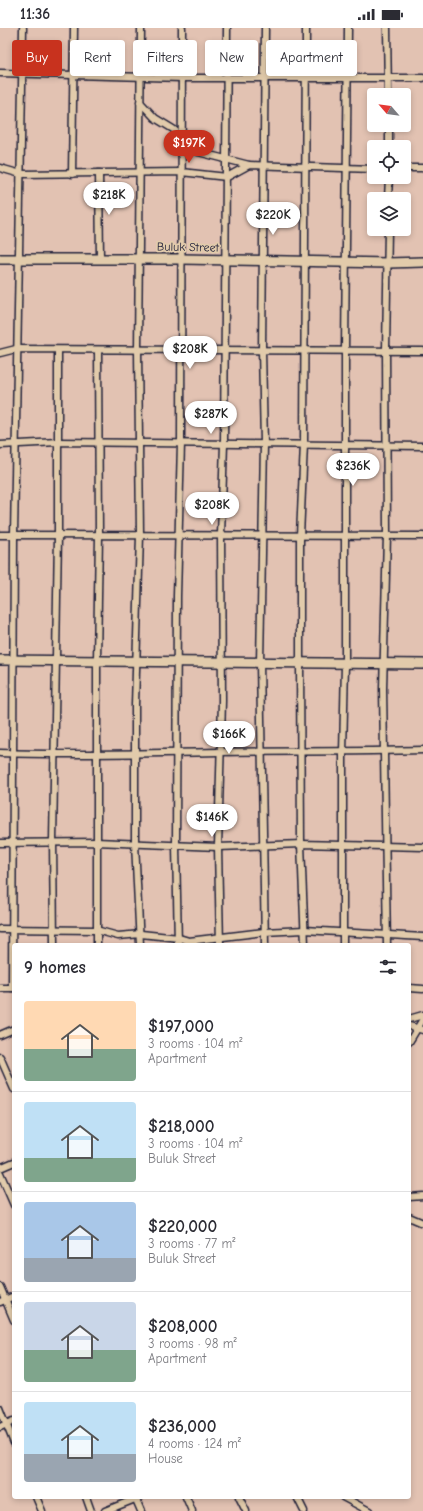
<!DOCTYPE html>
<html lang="en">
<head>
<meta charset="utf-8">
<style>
  :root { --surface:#fff; --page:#f7f7f7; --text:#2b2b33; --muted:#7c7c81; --line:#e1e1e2; --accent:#c8321e }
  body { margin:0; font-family:"Comic Neue",sans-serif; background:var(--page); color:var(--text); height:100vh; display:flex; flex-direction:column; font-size:15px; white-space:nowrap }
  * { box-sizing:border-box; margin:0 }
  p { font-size:13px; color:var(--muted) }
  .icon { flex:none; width:22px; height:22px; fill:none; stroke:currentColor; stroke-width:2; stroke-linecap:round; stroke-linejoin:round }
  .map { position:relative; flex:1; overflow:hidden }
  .sheet { position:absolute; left:12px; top:915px; width:399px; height:556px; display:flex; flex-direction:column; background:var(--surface); border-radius:4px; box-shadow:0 2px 6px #0003 }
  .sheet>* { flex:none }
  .guide { position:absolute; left:12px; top:12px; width:399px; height:36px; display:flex; gap:8px }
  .needle { width:26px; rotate:298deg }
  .tools { position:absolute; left:367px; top:60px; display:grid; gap:8px }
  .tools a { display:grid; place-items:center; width:44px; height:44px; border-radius:4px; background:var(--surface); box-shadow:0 2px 6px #0003; font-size:20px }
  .price { position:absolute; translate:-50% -34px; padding:0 9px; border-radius:14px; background:#fff; color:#222; font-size:13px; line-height:26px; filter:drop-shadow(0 1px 2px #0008) }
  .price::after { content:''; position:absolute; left:50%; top:24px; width:12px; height:9px; margin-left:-6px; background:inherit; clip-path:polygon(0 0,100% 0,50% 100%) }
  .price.on { background:var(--accent); color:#fff }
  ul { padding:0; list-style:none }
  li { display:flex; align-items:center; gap:12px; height:100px; padding:0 12px }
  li+li { border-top:1px solid var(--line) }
  li span { display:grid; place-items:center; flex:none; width:112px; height:80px; border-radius:4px; color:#555 }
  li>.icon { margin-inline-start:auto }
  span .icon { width:48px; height:48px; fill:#fffc; stroke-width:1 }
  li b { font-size:17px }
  h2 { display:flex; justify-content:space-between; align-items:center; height:48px; padding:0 12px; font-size:17px }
  .tag { padding:0 14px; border-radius:4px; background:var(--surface); box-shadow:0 2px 6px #0003; font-size:14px; line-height:36px }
  .tag.on { background:var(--accent); color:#fff }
  .status { display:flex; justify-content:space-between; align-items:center; height:28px; padding:0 20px; background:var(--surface); direction:ltr }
  .status svg { height:11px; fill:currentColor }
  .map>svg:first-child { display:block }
</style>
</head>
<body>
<div class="status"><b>11:36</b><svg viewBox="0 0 49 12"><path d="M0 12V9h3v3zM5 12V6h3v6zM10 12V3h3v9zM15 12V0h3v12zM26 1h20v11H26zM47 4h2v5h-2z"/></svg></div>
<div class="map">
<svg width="423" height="1483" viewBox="0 0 423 1483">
  <rect width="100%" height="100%" fill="#e2c2b2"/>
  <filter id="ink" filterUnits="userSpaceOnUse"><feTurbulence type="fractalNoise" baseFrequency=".025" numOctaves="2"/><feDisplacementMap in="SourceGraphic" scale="8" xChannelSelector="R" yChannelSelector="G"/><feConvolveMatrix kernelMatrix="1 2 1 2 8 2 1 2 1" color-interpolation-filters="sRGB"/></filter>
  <g filter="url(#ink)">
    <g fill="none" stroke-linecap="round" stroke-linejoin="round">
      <defs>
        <g id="street">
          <path d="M265,0l-3,322 2,94 -4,219 5,282"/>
          <path d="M387,0l1,67"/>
          <path d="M0,45l183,5h240"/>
          <path d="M140,74l15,16 18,11 6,5 4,8 15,10 51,13"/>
          <path d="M389,97v22"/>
          <path d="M0,140l21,6 160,-2 46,5 22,-12 125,4"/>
          <path d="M404,140h19"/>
          <path d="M99,145l1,86"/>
          <path d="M72,146l2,-146"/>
          <path d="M388,171l1,-22"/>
          <path d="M0,325l16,-4 407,2"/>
          <path d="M0,417l58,-3 365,4"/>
          <path d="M0,507l423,1"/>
          <path d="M0,725c72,3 145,0 218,-1 68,-1 136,0 205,-2"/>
          <path d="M0,815l96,-1 122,5 83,-3 122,3"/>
          <path d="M0,901l96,1 22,6 23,-2 38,4 10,3 75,-9 40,-2 119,7"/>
          <path d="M54,917l-1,-104 5,-306v-185"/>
          <path d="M97,917v-285l2,-125 -1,-185"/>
          <path d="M140,917l-5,-102v-138l5,-170 -2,-185 3,-322"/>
          <path d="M178,917l-2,-99 1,-250 4,-153 1,-415"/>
          <path d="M220,917l-2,-98 4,-146 -1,-166 3,-91 3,-416"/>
          <path d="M305,917l-4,-101 -1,-181v-127l4,-92 2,-416"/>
          <path d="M343,917v-192l2,-89v-313l3,-323"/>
          <path d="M387,917l-4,-256 4,-154 -1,-185 2,-121"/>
          <path d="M0,960h14"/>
          <path d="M12,960l2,-453 9,-507"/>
          <path d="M409,960l14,1"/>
          <path d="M409,991l14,-4"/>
          <path d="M409,998l14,4"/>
          <path d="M0,1007l14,-6"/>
          <path d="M409,1014l14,-23"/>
          <path d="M0,1029l14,32"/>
          <path d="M0,1140l14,-6"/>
          <path d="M0,1145l14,32"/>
          <path d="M409,1169l14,-1"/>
          <path d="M409,1189l14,6"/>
          <path d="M0,1259l14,33"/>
          <path d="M0,1274l14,-6"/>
          <path d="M0,1380l14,35"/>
          <path d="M0,1399l14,-6"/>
          <path d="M36,1469l6,14"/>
          <path d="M86,1469l5,14"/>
          <path d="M135,1469l6,14"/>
          <path d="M186,1469l6,14"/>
          <path d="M239,1469l7,14"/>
          <path d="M297,1469l7,14"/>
          <path d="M343,1469l26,14"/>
          <path d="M105,1483l35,-14"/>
        </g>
        <g id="secondary">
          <path d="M0,231h182l206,4 35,-1"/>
          <path d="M0,632l423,4"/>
        </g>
      </defs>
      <use href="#street" stroke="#22223b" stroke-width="9"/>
      <use href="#secondary" stroke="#22223b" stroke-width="12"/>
      <use href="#street" stroke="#e2cbab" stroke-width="6"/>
      <use href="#secondary" stroke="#e2cbab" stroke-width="9"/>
    </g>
  </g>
  <g text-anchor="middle" stroke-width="3.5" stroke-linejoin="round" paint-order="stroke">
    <g font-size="12" fill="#22223b" stroke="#e2cbab">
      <text transform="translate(188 219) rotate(1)" y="4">Buluk Street</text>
    </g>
  </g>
</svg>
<div class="tools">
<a><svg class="needle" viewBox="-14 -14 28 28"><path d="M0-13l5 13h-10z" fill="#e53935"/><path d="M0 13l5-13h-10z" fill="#7c7c81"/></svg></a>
<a><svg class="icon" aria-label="locate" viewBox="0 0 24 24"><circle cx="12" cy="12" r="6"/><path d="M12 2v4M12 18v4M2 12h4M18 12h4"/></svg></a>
<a><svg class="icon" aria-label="layers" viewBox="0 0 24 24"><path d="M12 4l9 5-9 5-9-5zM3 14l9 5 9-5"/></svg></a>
</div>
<b class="price on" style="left:189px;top:136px">$197K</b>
<b class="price" style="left:109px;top:188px">$218K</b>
<b class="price" style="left:273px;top:208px">$220K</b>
<b class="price" style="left:190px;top:342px">$208K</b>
<b class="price" style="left:211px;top:407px">$287K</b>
<b class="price" style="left:353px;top:459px">$236K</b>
<b class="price" style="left:212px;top:498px">$208K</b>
<b class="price" style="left:229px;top:727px">$166K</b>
<b class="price" style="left:212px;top:810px">$146K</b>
<div class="guide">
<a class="tag on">Buy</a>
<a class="tag">Rent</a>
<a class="tag">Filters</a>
<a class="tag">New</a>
<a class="tag">Apartment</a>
</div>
<section class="sheet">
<h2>9 homes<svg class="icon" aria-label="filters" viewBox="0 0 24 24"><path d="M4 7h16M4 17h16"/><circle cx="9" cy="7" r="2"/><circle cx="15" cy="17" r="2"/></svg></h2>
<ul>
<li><span style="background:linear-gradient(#ffd9b3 60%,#7fa58c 0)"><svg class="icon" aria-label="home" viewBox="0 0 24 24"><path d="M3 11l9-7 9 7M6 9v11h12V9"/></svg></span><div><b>$197,000</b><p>3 rooms · 104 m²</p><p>Apartment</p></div></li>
<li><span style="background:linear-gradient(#bfe0f5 70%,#7fa58c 0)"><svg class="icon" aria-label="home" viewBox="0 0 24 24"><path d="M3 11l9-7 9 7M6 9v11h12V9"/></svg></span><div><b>$218,000</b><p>3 rooms · 104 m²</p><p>Buluk Street</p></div></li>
<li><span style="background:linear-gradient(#a9c7e8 70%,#9aa5b1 0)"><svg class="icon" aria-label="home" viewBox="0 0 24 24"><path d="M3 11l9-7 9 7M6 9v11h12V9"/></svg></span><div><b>$220,000</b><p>3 rooms · 77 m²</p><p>Buluk Street</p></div></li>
<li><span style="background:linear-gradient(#c9d6e8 60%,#7fa58c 0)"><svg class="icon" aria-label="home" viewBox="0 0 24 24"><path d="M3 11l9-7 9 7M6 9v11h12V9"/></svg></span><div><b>$208,000</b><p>3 rooms · 98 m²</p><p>Apartment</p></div></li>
<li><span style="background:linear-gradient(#bfe0f5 65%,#9aa5b1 0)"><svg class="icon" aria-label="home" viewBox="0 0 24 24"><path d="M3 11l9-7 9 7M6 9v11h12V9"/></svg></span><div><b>$236,000</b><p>4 rooms · 124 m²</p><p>House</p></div></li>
</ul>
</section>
</div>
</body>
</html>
